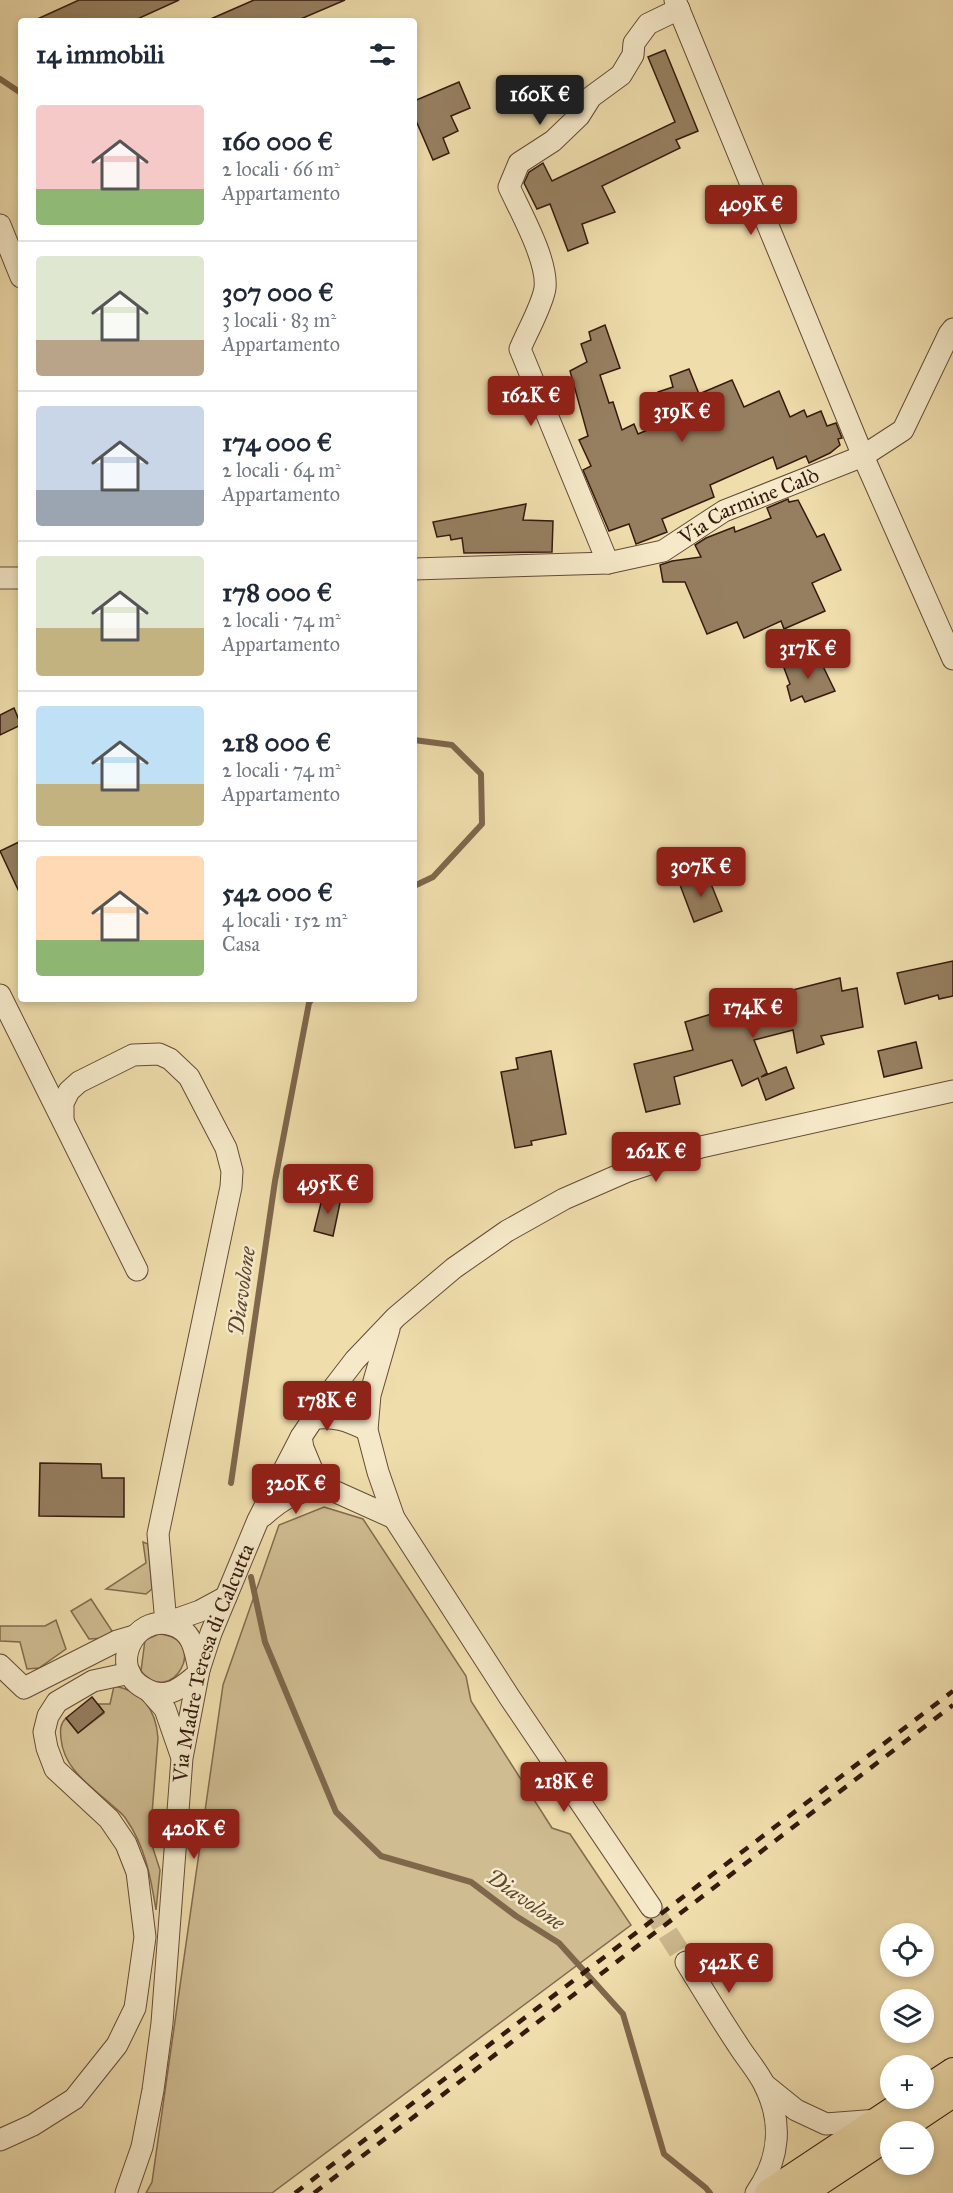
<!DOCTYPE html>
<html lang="it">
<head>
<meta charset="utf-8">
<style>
  :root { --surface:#fff; --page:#f6f6f7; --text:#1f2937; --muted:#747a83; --line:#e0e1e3; --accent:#8f2418 }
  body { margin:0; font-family:"IM FELL Great Primer",serif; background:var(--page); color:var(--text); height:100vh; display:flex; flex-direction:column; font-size:22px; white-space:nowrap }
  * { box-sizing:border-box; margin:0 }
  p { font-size:20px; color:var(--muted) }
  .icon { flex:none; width:33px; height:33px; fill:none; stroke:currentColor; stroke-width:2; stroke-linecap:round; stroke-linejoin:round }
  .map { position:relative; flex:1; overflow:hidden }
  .panel { position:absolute; left:18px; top:18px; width:399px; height:984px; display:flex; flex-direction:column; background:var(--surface); border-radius:6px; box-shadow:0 3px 9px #0003 }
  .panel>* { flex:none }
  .buttons { position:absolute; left:880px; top:1923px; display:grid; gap:12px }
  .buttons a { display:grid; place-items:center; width:54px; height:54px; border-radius:50%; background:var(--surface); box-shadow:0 3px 9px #0003; font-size:30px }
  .price { position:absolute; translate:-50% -51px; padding:0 14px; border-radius:6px; background:var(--accent); color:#fff; font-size:20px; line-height:39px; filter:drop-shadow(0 2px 3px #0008) }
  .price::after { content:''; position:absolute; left:50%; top:36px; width:18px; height:14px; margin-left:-9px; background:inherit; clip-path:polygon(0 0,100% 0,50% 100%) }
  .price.on { background:#222; color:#fff }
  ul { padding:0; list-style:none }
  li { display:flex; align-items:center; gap:18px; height:150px; padding:0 18px }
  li+li { border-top:2px solid var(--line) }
  li span { display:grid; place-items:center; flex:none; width:168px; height:120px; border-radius:6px; color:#555 }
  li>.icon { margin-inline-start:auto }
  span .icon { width:72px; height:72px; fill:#fffc; stroke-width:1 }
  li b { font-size:26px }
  h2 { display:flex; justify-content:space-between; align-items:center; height:72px; padding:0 18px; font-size:26px }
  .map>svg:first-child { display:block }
</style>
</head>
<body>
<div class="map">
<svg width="953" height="2193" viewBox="0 0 953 2193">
  <rect width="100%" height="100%" fill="#efddac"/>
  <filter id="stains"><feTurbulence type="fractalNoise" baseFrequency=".00333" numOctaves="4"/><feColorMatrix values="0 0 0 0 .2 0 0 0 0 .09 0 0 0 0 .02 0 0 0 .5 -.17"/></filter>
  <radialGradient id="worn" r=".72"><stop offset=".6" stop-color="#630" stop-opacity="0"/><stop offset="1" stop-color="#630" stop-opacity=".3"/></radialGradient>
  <g fill="#cfbc91" stroke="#826b50" stroke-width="1.5">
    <path d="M324,1507l39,12 103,157 5,25 81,127 18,6 61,91 -359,268h-126l6,-11 71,-497 56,-160z"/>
    <path d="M143,1542l5,2 4,45 -6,5 -40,-5 40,-26z"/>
    <path d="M91,1599l21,32 -5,7 -18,1 -18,-28z"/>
    <path d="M56,1620l10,29 -27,19 -12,1 -7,-27 -20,-1v-15h45z"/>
    <path d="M159,1634c53,5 12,75 -18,37l4,-31z"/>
    <path d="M114,1686c29,5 42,25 44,52l-8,101 10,31 -4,40c-5,-32 -11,-64 -30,-91 -3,-5 -9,-9 -13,-13 -22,-20 -49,-36 -52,-67 -1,-9 -1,-15 5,-21l12,15 26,-20 -6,-9h12z"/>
  </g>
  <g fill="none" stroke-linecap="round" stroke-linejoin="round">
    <g stroke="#7f674c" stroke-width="6">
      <path d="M0,79l21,14"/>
      <path d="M414,740l38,5 29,29 1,50 -49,53 -19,9"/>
      <path d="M231,1483l44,-302 34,-178 3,-4"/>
      <path d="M251,1577l14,65 71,170 45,44 90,26 45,34 43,27 64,71 41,140 42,34 4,5"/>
    </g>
  </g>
  <g fill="#967f60" stroke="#351a0e" stroke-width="1.5">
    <path d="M79,0h100l-46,21h-100z"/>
    <path d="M254,0h91l-49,21h-90z"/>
    <path d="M665,50l33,81 -22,9 4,8 -78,38 13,26 -33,12 6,19 -20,8 -18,-47 -13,5 -13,-26 5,-11 14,-9 9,18 123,-59 -27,-65z"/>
    <path d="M459,82l11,26 -19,8 7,15 -15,7 6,15 -16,7 -19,-44v-15z"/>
    <path d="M605,325l15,43 -20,7 9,28 4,-1 9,28 12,-6 4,10 31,-13 -11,-29 15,-5 -3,-11 19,-7 10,25 33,-14 12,27 35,-16 11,26 14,-7 3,7 14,-6 6,15 9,-3 6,15 -4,1 2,6 -10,8 -21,10 -3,-7 -29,13 -4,-12 -63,28 4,12 -52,22 5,13 -31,12 -7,-20 -20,7 -26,-61 8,-4 -12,-26 9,-4 -18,-65 17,-9 -6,-18 10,-4 -2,-8z"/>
    <path d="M788,499l1,3 9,-2 19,37 7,-3 17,36 -29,13 13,28 -41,18 -3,-8 -37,17 -7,-16 -30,12 -22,-52h-22l-3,-17 12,-4 29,-4 -6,-12 11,-7 28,-11 1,5 36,-14 -4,-10z"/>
    <path d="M526,504l-3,16 30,1 -1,31 -88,1 -2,-15 -11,2 -1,-5 -13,2 -4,-15z"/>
    <path d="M817,654l18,37 -30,11 -3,-6 -11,5 -4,-15 3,-2 -6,-16z"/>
    <path d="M14,708l7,17 -21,10v-20z"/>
    <path d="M21,841v55l-21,-45z"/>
    <path d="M707,874l15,37 -28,11 -14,-37z"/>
    <path d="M953,961v35l-14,3 -1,-4 -33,9 -8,-31z"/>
    <path d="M840,978l2,13 15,-3 6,39 -42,9 3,8 -27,9 -4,-23 -39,10 13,33 -6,4 25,-10 8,21 -28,12 -8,-22 -16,8 -10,-26 -58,17 6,27 -34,8 -12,-48 59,-14 -8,-28 56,-17v-2z"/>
    <path d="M916,1042l6,26 -38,9 -6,-26z"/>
    <path d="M551,1051l15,83 -35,7 1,4 -17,3 -14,-76 17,-3 -2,-11z"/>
    <path d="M323,1195l18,3 -8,38 -19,-5z"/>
    <path d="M40,1463l61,1 1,14h22v39l-85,-1z"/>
    <path d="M92,1697l12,15 -26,21 -12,-15z"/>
  </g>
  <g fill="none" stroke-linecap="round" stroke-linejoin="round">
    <path stroke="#cab68c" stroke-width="21" stroke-dasharray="21 10" stroke-linecap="butt" d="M651,1907l35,55"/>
    <defs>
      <g id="minor">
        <path d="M675,0l188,456 90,203"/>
        <path d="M0,225l21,52"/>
        <path d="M608,563l-88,-214c6,-15 23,-45 25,-61 3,-27 -24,-75 -36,-101l10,-24 34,-22 26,-25 12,-19 30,-22 12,-20 1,-12 14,-19 31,-15"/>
        <path id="s1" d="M414,569l194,-6 55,-12 61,-40 139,-55 40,-26 46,-96 4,-5"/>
        <path d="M0,578h21"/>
        <path d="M0,995l137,275"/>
        <path d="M63,1121v-18l6,-12 10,-9 54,-27 26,-1 11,5 19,18 37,71 6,23 -1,16 -73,347 8,89 34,-12 26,-14"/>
        <path d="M389,1329l-19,66 -3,35 11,42 16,46 116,180 141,209"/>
        <path d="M312,1419c22,-4 36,2 55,11"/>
        <path d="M301,1437l2,11 12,29 10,10 69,31"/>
        <path d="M263,1516c21,-19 34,-25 62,-29"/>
        <path d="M0,1665l24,23 93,-47 17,-5"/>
        <path d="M198,1674c-8,6 -17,15 -27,18 -9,3 -19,1 -27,-4 -36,-19 -11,-75 28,-63 21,6 23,25 27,45"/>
        <path d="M150,1692l15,17 16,46"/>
        <path d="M686,1962c17,28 34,56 52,83 8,13 19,25 26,39 19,37 16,75 -8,109"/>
        <path d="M765,2085l31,25 30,14 52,-4"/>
        <path d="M0,2140l33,-15 41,-26 43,-54 18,-37 10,-71 -8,-65 -11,-28 -17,-25 -54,-50 -8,-21 -3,-16 4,-16 9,-14 36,-21 37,-8"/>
        <path id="s2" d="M126,2193l16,-46 11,-57 9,-67 20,-265 17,-88 12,-37 47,-113 43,-83 34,-51 20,-26 41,-43 58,-49 53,-37 57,-32 64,-28 73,-24 252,-56"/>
      </g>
      <g id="major">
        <path d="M924,2090l29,-19"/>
        <path d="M896,2132l57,-38"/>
        <path d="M768,2193l143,-95"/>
        <path d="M803,2193l88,-58"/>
      </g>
    </defs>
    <use href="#minor" stroke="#644b36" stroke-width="23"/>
    <use href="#major" stroke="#351a0e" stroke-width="28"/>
    <use href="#minor" stroke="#f5e9c9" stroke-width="21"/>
    <use href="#major" stroke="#efddac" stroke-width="26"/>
    <g stroke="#351a0e" stroke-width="4.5" stroke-dasharray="10 10" stroke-linecap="butt">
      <path d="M295,2193l658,-502"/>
      <path d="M314,2193l639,-488"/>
    </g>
  </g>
  <g text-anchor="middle" stroke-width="5" stroke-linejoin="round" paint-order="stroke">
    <g font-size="21" fill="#351a0e" stroke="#f5e9c9">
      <text dy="7" stroke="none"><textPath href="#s1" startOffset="348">Via Carmine Calò</textPath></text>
      <text dy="7" stroke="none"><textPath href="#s2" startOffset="540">Via Madre Teresa di Calcutta</textPath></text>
    </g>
    <g font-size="22" font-style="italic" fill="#604732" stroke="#f5e9c9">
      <text transform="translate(241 1291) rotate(-82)" y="8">Diavolone</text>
      <text transform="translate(526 1899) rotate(35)" y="8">Diavolone</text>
    </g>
  </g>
  <rect width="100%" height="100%" filter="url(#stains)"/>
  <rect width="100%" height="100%" fill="url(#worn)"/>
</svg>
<div class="buttons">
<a><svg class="icon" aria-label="locate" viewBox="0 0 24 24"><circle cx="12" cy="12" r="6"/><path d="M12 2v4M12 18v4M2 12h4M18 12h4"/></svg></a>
<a><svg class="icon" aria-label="layers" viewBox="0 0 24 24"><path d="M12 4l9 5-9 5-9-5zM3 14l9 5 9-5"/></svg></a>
<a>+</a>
<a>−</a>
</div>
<b class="price on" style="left:540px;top:126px">160K €</b>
<b class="price" style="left:751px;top:236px">409K €</b>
<b class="price" style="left:531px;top:427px">162K €</b>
<b class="price" style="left:682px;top:443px">319K €</b>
<b class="price" style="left:808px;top:680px">317K €</b>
<b class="price" style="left:701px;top:898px">307K €</b>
<b class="price" style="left:753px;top:1039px">174K €</b>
<b class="price" style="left:656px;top:1183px">262K €</b>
<b class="price" style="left:328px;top:1215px">495K €</b>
<b class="price" style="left:327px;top:1432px">178K €</b>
<b class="price" style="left:296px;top:1515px">320K €</b>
<b class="price" style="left:564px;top:1813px">218K €</b>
<b class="price" style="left:194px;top:1860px">420K €</b>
<b class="price" style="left:729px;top:1994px">542K €</b>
<section class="panel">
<h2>14 immobili<svg class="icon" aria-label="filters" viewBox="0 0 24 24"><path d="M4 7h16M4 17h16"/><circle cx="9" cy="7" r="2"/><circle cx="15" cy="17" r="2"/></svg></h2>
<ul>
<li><span style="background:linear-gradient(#f6c9c9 70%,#8fb573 0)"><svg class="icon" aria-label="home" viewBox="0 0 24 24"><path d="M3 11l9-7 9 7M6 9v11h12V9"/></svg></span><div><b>160 000 €</b><p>2 locali · 66 m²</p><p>Appartamento</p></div></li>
<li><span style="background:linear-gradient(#dfe7d0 70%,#b9a48a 0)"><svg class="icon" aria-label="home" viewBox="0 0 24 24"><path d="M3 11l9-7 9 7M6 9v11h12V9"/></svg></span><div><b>307 000 €</b><p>3 locali · 83 m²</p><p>Appartamento</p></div></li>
<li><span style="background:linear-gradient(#c9d6e8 70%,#9aa5b1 0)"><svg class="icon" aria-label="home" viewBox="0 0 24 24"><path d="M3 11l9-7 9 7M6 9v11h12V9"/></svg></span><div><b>174 000 €</b><p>2 locali · 64 m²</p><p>Appartamento</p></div></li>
<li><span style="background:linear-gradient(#dfe7d0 60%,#c2b280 0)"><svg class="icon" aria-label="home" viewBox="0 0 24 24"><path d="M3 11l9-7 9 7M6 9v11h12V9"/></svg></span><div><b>178 000 €</b><p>2 locali · 74 m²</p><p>Appartamento</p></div></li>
<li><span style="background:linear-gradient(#bfe0f5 65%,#c2b280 0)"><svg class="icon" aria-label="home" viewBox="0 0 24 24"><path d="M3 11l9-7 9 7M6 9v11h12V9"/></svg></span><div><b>218 000 €</b><p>2 locali · 74 m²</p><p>Appartamento</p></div></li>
<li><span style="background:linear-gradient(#ffd9b3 70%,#8fb573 0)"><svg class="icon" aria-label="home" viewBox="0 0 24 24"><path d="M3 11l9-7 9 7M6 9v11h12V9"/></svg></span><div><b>542 000 €</b><p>4 locali · 152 m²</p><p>Casa</p></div></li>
</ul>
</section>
</div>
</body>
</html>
